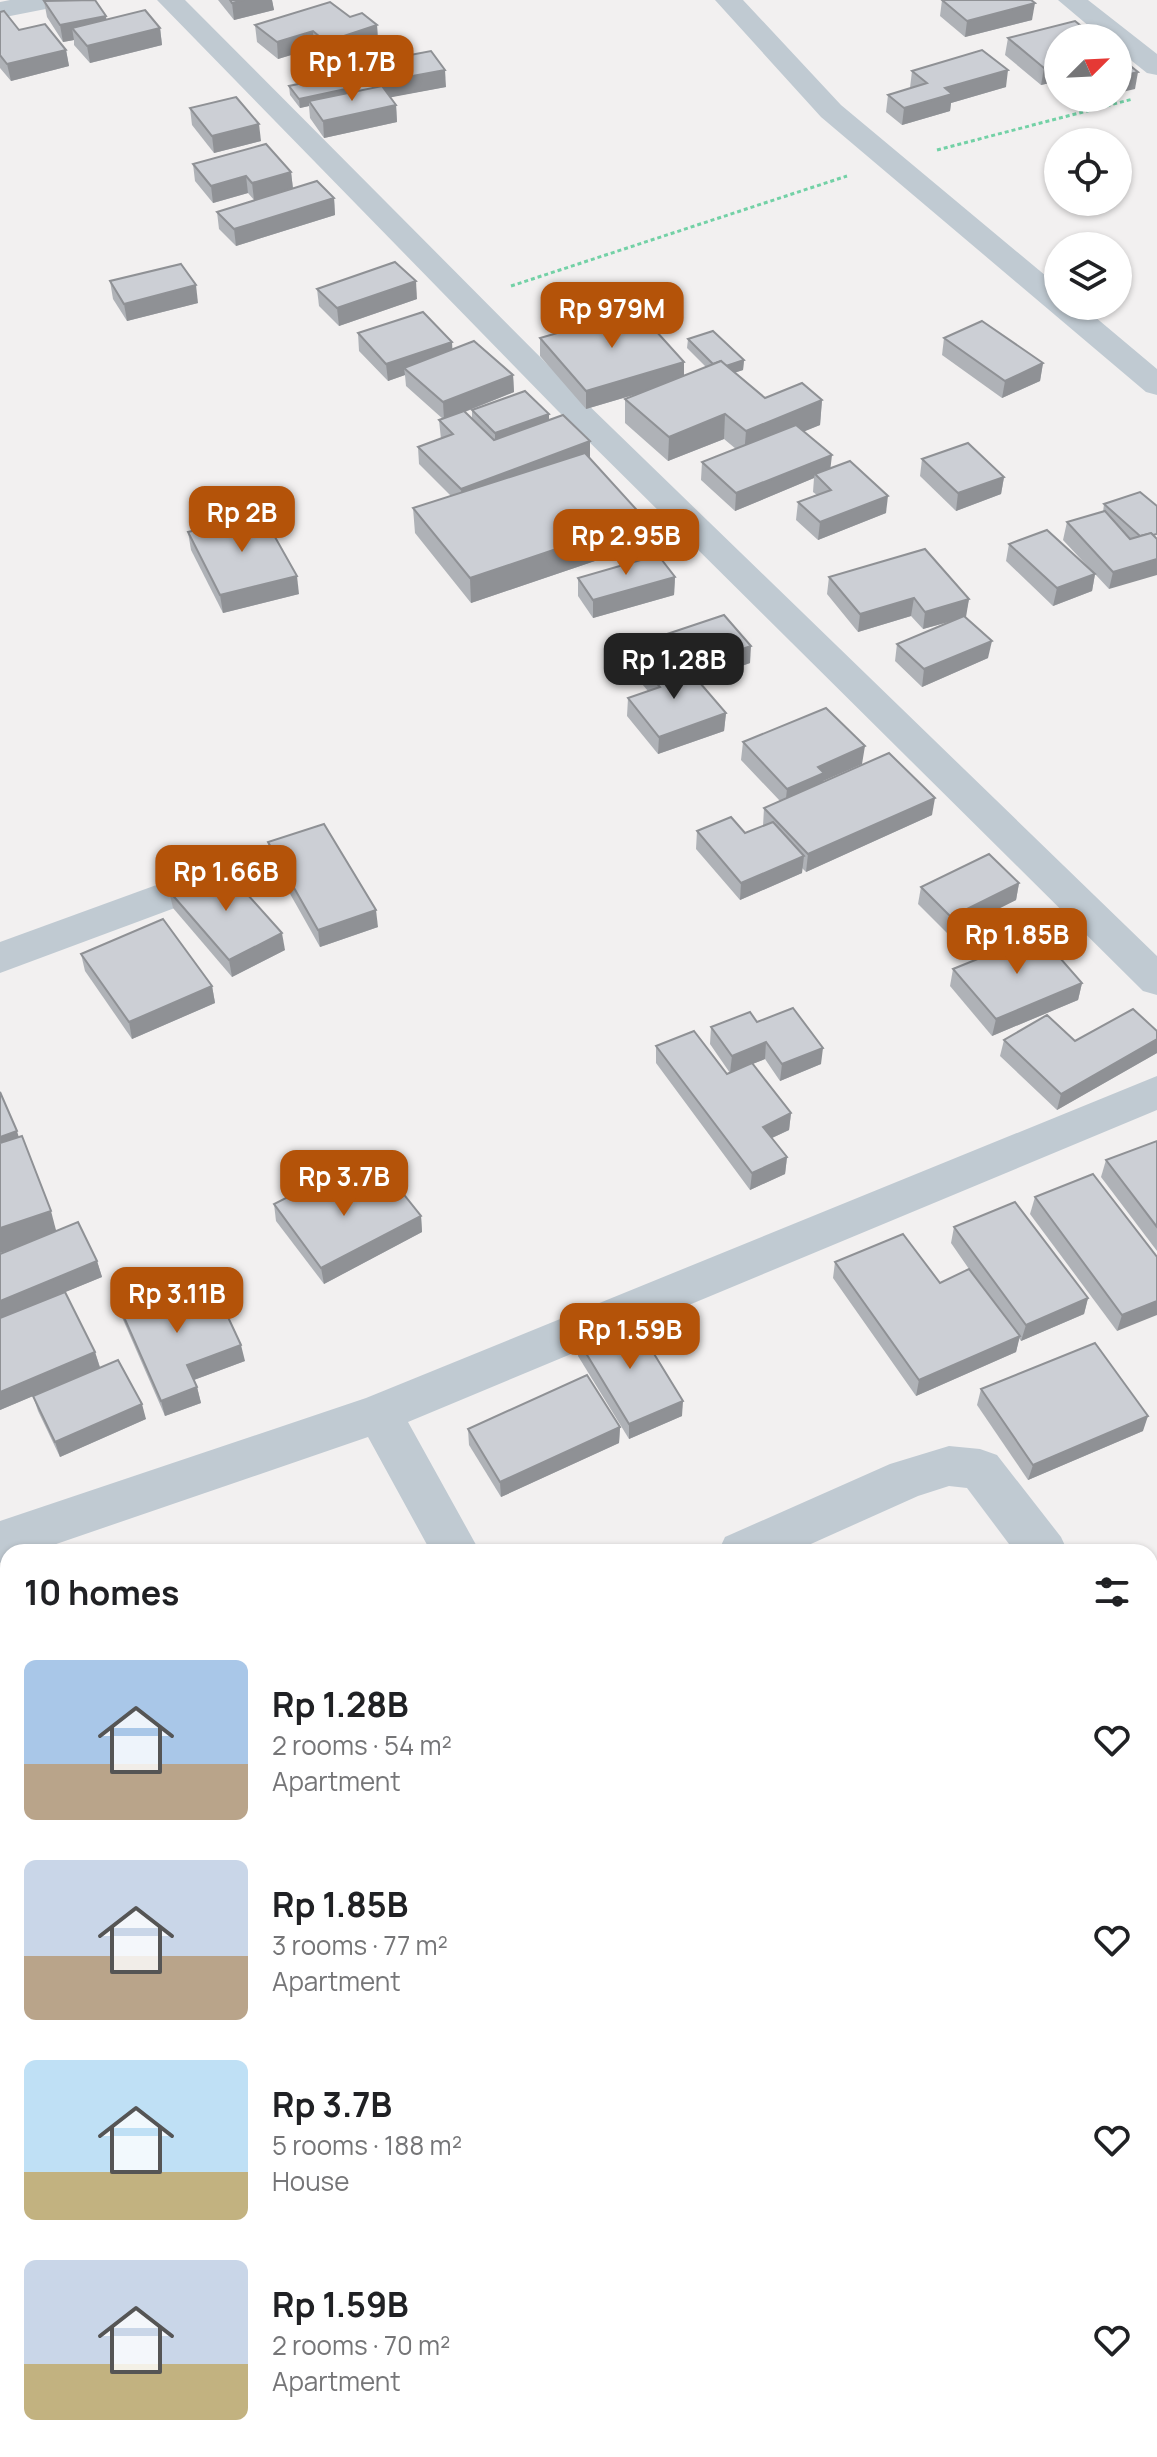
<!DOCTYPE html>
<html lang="en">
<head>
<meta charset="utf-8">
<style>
  :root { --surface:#fff; --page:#f6f6f6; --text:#202124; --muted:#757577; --accent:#b45309 }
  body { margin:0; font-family:Manrope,sans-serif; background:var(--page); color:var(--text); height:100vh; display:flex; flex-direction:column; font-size:30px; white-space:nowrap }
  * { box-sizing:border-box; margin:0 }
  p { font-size:26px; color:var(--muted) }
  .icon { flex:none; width:44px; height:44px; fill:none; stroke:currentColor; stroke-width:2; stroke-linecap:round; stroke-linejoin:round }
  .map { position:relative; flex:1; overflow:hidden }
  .sheet { position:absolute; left:0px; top:1544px; width:1158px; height:914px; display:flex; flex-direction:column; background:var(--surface); border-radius:24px 24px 0 0; box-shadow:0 2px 6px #0004 }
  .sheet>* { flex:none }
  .needle { width:52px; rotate:66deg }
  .fabs { position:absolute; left:1044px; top:24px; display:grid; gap:16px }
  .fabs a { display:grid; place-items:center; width:88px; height:88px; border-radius:50%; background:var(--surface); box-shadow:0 2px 6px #0004; font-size:40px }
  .price { position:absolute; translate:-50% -68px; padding:0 18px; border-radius:16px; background:var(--accent); color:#fff; font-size:26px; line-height:52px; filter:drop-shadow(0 2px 4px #0008) }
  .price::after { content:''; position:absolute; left:50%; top:48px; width:24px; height:18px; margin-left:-12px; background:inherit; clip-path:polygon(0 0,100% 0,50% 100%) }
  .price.current { background:#222; color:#fff }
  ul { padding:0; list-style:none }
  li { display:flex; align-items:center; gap:24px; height:200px; padding:0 24px }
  li span { display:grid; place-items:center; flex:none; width:224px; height:160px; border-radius:12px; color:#555 }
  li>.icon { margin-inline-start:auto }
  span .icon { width:96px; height:96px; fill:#fffc; stroke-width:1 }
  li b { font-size:34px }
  h2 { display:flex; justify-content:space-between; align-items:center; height:96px; padding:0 24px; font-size:34px }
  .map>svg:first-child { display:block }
</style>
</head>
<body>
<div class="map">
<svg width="1157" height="2457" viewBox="0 0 1157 2457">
  <rect width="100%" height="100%" fill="#f2f0f0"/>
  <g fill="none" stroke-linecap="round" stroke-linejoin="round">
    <g stroke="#73d1a6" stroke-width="3" stroke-dasharray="4 3" stroke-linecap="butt">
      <path d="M937,150l196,-51"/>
      <path d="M511,286l336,-110"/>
    </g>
    <g fill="#c0cad2" fill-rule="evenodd">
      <path d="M10,0h55l-4,6 -61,12v-16z"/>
      <path d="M157,0h28l395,397 577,559v39l-14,-4 -585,-580z"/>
      <path d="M715,0h28l98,105 217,181v20h24l75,63v26l-11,-3 -325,-275z"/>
      <path d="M1058,0h30l69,54v21l-10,-2 -29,-23v-12h-15z"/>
      <path d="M236,856l14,4 5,10 -5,10 -250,93v-31z"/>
      <path d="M1157,1076v34l-749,312 72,130h-49l-63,-115 -335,115h-25v9l-8,2v-42l366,-123z"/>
      <path d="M949,1446l31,3 17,6 64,82 7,15h-53l-48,-64 -18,-2 -31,10 -125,56h-75l7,-15 165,-73z"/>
      <path d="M1150,1672l7,2v54l-7,-2z"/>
      <path d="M1157,2177v60l-7,3v-60z"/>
      <path d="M664,2450h72l-3,7h-72z"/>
      <path d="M883,2450h63l3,7h-63z"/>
    </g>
  </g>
  <g fill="#afb2b7">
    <path d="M218,0h54l2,10 -40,10z"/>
    <path d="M942,0l90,20 -67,17 -25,-21z"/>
    <path d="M44,1l62,19 54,8 2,17 -72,18 -16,-18v-5l-11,2 -16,-25z"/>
    <path d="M0,12l19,18 47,20 3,16 -58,15 -11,-13z"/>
    <path d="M350,17l27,8 1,17 -51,16 -13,-10 -36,11 -21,-17 -2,-17z"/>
    <path d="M1008,38h50v47l-4,-3 -13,3 -36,-30z"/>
    <path d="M368,63l78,24 -56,10 6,8 1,17 -73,16 -14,-20 -1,-12 -9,2 -10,-13 -1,-9 67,6 18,-4 -5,-8z"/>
    <path d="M912,71l94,16 -55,16 -1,8 -48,14 -16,-13 2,-17 22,-7z"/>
    <path d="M190,108l71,33 -47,12 -22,-28z"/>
    <path d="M193,164l98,8 2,17 41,9 1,17 -99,31 -17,-17 -2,-17 37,-12 -6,-7 -35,10 -18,-22z"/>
    <path d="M110,281l88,22 -71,18 -14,-22z"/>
    <path d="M317,289l100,10 -78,27 -20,-20z"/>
    <path d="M358,333l95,16 60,26 1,17 -49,20 7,7v-9l77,10 41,38 55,61v25l-174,59 -56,-70 -2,-25 38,-12 -32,-32 -1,-17 23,-8 -2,-19 4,-1 -37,-33 -1,-11 -17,6 -29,-30z"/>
    <path d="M540,338l144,38 22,-9 -19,-19 1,-9 56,21 -1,10 -9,3 31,25 57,2 -2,25 -16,6 26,37 56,45 -68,27 -22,-20 2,-18 19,-7 -4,-3 1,-14 -79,33 -34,-31 1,-18 34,-13 -12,-10 -56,22 -43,-38v-24l15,-6 -54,16 -46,-53z"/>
    <path d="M944,338l99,25 -3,18 -38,17 -60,-43z"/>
    <path d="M922,459l82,18 -3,17 -45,17 -36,-35z"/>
    <path d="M1104,504l53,2 -48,83 -14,-15 -3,17 -39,15 -47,-45 3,-17 83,27 -29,-31 4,-18 36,-10z"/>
    <path d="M188,532l111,62 -76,19 -32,-63z"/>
    <path d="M675,577l-1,18 -81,23 -15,-22v-18z"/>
    <path d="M829,577l140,22 -4,18 23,41 -66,29 -27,-26 2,-17 59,-24 -33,9 -12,-13 -53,16 -31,-38z"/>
    <path d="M658,637l92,26 -51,18 27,32 -2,18 -66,23 -31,-38 1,-18 20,-7 -6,-7v-18l20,-6 -5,-6z"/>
    <path d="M743,742l119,22 -39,17v1l109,33 -126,57 -4,-4v5l-62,27 -44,-51 1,-18 48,2 18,-7 1,-18 16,-7 -39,-41z"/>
    <path d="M268,842l110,85 -58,20 -49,-87z"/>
    <path d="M1019,883l-3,17 -68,34 -30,-30 3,-17z"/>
    <path d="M169,891l116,59 -53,27 -59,-69z"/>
    <path d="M81,954l131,32 3,17 -83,36 -47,-68z"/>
    <path d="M953,969l129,14 -4,17 -86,36 -42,-50z"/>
    <path d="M757,1022l64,42 -41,17 -15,-22 -13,5 39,49 -2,17 -17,8 15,19 -2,17 -35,16 -94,-127v-17l71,28 3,-1 -20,-29 1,-17z"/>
    <path d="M1157,1031v22l-100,57 -57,-54 4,-16 71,1z"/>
    <path d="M0,1092l56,139 41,30 5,16 -37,15 30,60 5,15 46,52 -86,38 -22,-46 -5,-15 9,-4 -42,18v-156l10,-4 -10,3z"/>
    <path d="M1157,1141v110l-56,-74 5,-17z"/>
    <path d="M1035,1197l122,60 -40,74 -87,-117z"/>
    <path d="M351,1202l70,14 1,16 -98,52 -48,-63 -2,-17z"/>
    <path d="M954,1227l134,71 -4,16 -63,27 -2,-3 -3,14 -100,44 -83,-118 2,-16 105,21 29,-14 -18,-26z"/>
    <path d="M116,1299l51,6 78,56 -51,19 3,7 4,16 -36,13 -44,-101z"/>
    <path d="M578,1340l104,76 -53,23 -51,-83z"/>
    <path d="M981,1389l162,42 -115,49 -51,-75z"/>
    <path d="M620,1427l-1,16 -118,54 -32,-52 -1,-16z"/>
    <path d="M1157,1641v41l-7,-10v-23z"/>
    <path d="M1040,2450h110l7,7h-113z"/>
  </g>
  <g fill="#8f9195">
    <path d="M244,0h28l2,10 -40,10 -2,-17z"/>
    <path d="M1035,3l-3,17 -67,17 2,-16z"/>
    <path d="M106,16l2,16 -36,-4 2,12 -11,2 -3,-17z"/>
    <path d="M377,25l1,17 -51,16 -1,-16z"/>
    <path d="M160,28l2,17 -72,18 -3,-17z"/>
    <path d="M313,31l1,17 -36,11 -1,-17z"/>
    <path d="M66,50l3,16 -58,15 -4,-17z"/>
    <path d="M1057,65l-3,17 -13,3 3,-17z"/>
    <path d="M445,70l1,17 -64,12 -2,-17z"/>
    <path d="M1008,70l-2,17 -55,16 -1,8 -48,14 2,-17 41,-20z"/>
    <path d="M1138,72l-3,17 -17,4v-16z"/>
    <path d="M355,87l1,9 -47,5v5l-9,2 -1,-9z"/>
    <path d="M1080,98h19l-20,5z"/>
    <path d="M396,105l1,17 -73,16 -1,-17z"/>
    <path d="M259,124l2,17 -47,12 -2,-17z"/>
    <path d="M291,172l2,17 -39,11 -2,-17z"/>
    <path d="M246,176l2,17 -35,10 -2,-17z"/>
    <path d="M334,198l1,17 -99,31 -2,-17z"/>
    <path d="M416,281l1,18 -78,27 -2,-18z"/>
    <path d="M196,285l2,18 -71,18 -3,-17z"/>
    <path d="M452,342l1,17 -49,9 1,7 -17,6 -2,-17z"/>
    <path d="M744,360l-1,10 -25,8v-9z"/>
    <path d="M684,362v18l-98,29v-18z"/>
    <path d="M1043,363l-3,18 -38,17 3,-17z"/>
    <path d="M513,375l1,17 -70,28 -1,-18z"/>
    <path d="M822,400l-2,25 -76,31 2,-25z"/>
    <path d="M549,414v9l-54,19v-9z"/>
    <path d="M725,414l-1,25 -56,22 1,-24z"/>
    <path d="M590,441v17l-128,49 -1,-18z"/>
    <path d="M832,455l-2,17 -15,2 -1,4 -79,33 1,-18z"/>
    <path d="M1004,477l-3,17 -45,17 2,-18z"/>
    <path d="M888,496l-2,17 -68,27 2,-18z"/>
    <path d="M645,519v25l-174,59 -1,-25z"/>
    <path d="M1157,559v16l-48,14 4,-17z"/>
    <path d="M1095,574l-3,17 -39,15 4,-18z"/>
    <path d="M297,576l2,18 -76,19 -3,-18z"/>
    <path d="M675,577l-1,18 -81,23v-18z"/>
    <path d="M914,598l-3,18 -53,16 2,-18z"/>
    <path d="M969,599l-3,18 -43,12 2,-17z"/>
    <path d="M992,641l-4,17 -66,29 2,-18z"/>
    <path d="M751,646l-1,17 -66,23v-17z"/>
    <path d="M726,713l-2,18 -66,23 1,-17z"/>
    <path d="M865,746l-3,18 -39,17 -1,9 -37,17 2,-18 31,-22z"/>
    <path d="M935,798l-3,17 -126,57 2,-18z"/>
    <path d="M804,856l-2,17 -62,27 1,-17z"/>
    <path d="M1019,883l-3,17 -68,34 3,-17z"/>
    <path d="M376,910l2,17 -58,20 -2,-17z"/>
    <path d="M282,933l3,17 -53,27 -3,-17z"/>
    <path d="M1082,983l-4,17 -86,36 4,-17z"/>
    <path d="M212,986l3,17 -83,36 -3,-17z"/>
    <path d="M1157,1039v14l-100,57 4,-16z"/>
    <path d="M766,1042l-1,17 -35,14 2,-17z"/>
    <path d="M823,1048l-2,16 -41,17 2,-17z"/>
    <path d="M791,1113l-2,17 -28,13 2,-16z"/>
    <path d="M17,1131l5,17 -22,7v-18z"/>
    <path d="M787,1157l-2,17 -35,16 2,-17z"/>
    <path d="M51,1211l6,23 -57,19v-25z"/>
    <path d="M421,1216l1,16 -98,52 -3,-16z"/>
    <path d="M97,1261l5,16 -102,42v-18z"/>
    <path d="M1088,1298l-4,16 -63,27 5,-16z"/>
    <path d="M1157,1301v14l-40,16 5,-16z"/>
    <path d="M1020,1336l-4,16 -100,44 3,-16z"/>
    <path d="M241,1345l4,16 -54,20 -4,-16z"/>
    <path d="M95,1352l5,16 -100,42v-18z"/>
    <path d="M197,1387l4,16 -36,13 -4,-15z"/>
    <path d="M683,1401l-1,15 -53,23v-15z"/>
    <path d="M142,1404l4,15 -86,38 -5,-15z"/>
    <path d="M1148,1416l-5,15 -115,49 5,-15z"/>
    <path d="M620,1427l-1,16 -118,54 -1,-15z"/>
    <path d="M439,2450h13l-12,7h-13z"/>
  </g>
  <g fill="#cccfd5" stroke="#8f9195" stroke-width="2">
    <path d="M95,0l11,16 -46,9 -16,-24z"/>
    <path d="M230,0h14l-12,3z"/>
    <path d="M942,0h89l4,3 -68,18z"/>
    <path d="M330,2l20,15 12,-4 15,12 -51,17 -13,-11 -36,11 -22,-17z"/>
    <path d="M145,10l15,18 -73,18 -15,-18z"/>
    <path d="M4,11l15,19 26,-6 21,26 -59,14 -7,-9v-43z"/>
    <path d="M1075,21l21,17h-38v28l-14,2 -36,-30z"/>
    <path d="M982,50l26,20 -63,18 7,6 -48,14 -16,-13 39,-12 -15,-12z"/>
    <path d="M431,51l14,19 -65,12 -12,-19z"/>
    <path d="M1118,56l20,16 -20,5z"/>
    <path d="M345,74l10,13 -56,12 -10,-13z"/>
    <path d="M382,86l14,19 -73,16 -14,-20z"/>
    <path d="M236,97l23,27 -47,12 -22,-28z"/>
    <path d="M266,144l25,28 -39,11 -6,-7 -35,10 -18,-22z"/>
    <path d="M317,181l17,17 -100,31 -17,-17z"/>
    <path d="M395,262l21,19 -79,27 -20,-19z"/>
    <path d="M181,264l15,21 -72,19 -14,-23z"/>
    <path d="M637,310l47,52 -98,29 -46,-53z"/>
    <path d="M423,312l29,30 -66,22 -28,-31z"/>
    <path d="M982,321l61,42 -38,18 -61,-43z"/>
    <path d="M713,331l31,29 -18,6 -5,-5 -8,3 -25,-25z"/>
    <path d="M474,341l39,34 -70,27 -39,-34z"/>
    <path d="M721,361l44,37 37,-15 20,17 -76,31 -21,-17 -56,23 -44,-38z"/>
    <path d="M525,391l24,23 -54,19 -23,-23z"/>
    <path d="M464,411l30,29 69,-25 27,26 -129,48 -43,-42 35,-13 -14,-14z"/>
    <path d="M796,425l36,30 -96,38 -34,-31z"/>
    <path d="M968,443l36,34 -46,16 -36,-34z"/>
    <path d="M585,453l60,66 -175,59 -57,-70z"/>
    <path d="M850,461l38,35 -68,26 -22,-20 33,-12 -16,-16z"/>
    <path d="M1140,492l17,14v28l-4,1 -2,-2 -11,3 -36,-32z"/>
    <path d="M1105,511l25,28 21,-6 6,6v20l-44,13 -46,-50z"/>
    <path d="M262,514l35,62 -77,19 -32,-63z"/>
    <path d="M1047,530l48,44 -38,14 -48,-44z"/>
    <path d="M925,549l44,50 -44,13 -11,-14 -54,16 -31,-37z"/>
    <path d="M658,555l17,22 -82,23 -15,-22z"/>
    <path d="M724,615l27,31 -67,23 -26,-32z"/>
    <path d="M964,616l28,25 -68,28 -27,-25z"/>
    <path d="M664,659l18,21 12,-4 32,37 -67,24 -31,-39 32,-11 -18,-21z"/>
    <path d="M826,708l39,38 -47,21 6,6 -37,16 -44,-47z"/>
    <path d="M889,753l46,45 -127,56 -44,-46z"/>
    <path d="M731,817l14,16 28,-11 31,34 -63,27 -44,-52z"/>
    <path d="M324,824l52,86 -58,20 -50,-88z"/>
    <path d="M989,854l30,29 -68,34 -30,-30z"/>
    <path d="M222,866l60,67 -53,27 -60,-69z"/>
    <path d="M163,919l49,67 -83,36 -48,-68z"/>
    <path d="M1039,934l43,49 -86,36 -43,-50z"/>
    <path d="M793,1008l30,40 -41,16 -16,-22 -34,14 -21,-29 39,-15 7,10z"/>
    <path d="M1133,1009l24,22v8l-96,55 -57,-54 43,-25 28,26z"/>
    <path d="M694,1031l33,43 25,-11 39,50 -28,14 24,30 -35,16 -96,-127z"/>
    <path d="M0,1092l17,39 -17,6z"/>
    <path d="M22,1136l29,75 -51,17v-85z"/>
    <path d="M1157,1141v86l-51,-67z"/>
    <path d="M1093,1174l64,83v44l-35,14 -87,-118z"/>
    <path d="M329,1176l22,26 42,-21 28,35 -100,52 -47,-64z"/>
    <path d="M1015,1202l73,96 -62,27 -72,-98z"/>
    <path d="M78,1222l19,39 -97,40v-47z"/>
    <path d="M903,1234l37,49 29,-14 51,67 -101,44 -84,-118z"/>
    <path d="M157,1283l10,22 47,-18 27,58 -54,20 10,22 -36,14 -45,-102z"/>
    <path d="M65,1292l30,60 -95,40v-74z"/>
    <path d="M632,1318l51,83 -54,23 -51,-84z"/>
    <path d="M1095,1343l53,73 -115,49 -52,-76z"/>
    <path d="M118,1360l24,44 -87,38 -22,-46z"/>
    <path d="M587,1375l33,52 -120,55 -32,-53z"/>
    <path d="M1157,1641v18l-7,-10v-5z"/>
    <path d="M8,2294v146l-3,2 -5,-15v-129z"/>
    <path d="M1157,2311v146h-99l-4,-7h96v-134z"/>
    <path d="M76,2450h112l3,7h-126z"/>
    <path d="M223,2450h81l2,7h-81z"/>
    <path d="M392,2450h47l-12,7h-32z"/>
  </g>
</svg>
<div class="fabs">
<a><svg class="needle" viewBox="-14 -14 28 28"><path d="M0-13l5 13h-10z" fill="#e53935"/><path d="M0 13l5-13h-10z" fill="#757577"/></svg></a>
<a><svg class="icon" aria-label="locate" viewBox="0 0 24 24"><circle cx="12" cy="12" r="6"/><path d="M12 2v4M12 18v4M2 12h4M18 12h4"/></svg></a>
<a><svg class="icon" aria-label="layers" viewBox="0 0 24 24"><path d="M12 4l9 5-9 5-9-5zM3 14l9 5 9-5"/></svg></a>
</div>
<b class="price" style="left:352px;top:103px">Rp 1.7B</b>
<b class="price" style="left:612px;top:350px">Rp 979M</b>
<b class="price" style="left:242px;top:554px">Rp 2B</b>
<b class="price" style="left:626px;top:577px">Rp 2.95B</b>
<b class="price current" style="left:674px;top:701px">Rp 1.28B</b>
<b class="price" style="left:226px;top:913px">Rp 1.66B</b>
<b class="price" style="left:1017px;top:976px">Rp 1.85B</b>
<b class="price" style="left:344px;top:1218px">Rp 3.7B</b>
<b class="price" style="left:177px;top:1335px">Rp 3.11B</b>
<b class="price" style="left:630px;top:1371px">Rp 1.59B</b>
<section class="sheet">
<h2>10 homes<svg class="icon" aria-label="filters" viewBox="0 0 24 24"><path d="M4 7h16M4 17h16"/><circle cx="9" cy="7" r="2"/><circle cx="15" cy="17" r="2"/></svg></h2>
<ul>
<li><span style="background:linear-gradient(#a9c7e8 65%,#b9a48a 0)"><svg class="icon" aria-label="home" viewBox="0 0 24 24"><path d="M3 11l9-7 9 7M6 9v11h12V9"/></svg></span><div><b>Rp 1.28B</b><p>2 rooms · 54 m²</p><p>Apartment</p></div><svg class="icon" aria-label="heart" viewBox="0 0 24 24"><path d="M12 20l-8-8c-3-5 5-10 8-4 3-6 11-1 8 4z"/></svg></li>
<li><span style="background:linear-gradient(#c9d6e8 60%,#b9a48a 0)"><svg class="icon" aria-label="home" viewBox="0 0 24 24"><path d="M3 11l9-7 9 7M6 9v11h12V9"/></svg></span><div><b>Rp 1.85B</b><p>3 rooms · 77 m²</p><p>Apartment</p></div><svg class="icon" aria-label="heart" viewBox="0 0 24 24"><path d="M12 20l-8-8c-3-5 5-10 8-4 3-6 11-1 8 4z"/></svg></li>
<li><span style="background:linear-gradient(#bfe0f5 70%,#c2b280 0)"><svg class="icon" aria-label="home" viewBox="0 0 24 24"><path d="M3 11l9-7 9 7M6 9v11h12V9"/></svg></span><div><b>Rp 3.7B</b><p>5 rooms · 188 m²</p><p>House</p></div><svg class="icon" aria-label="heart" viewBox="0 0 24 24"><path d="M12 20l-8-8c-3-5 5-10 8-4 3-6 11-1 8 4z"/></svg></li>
<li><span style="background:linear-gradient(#c9d6e8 65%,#c2b280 0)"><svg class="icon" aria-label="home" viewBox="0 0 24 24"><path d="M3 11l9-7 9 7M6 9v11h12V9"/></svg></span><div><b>Rp 1.59B</b><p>2 rooms · 70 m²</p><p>Apartment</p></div><svg class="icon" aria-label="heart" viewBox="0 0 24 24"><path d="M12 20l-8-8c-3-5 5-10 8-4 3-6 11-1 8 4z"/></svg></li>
</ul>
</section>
</div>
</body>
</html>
